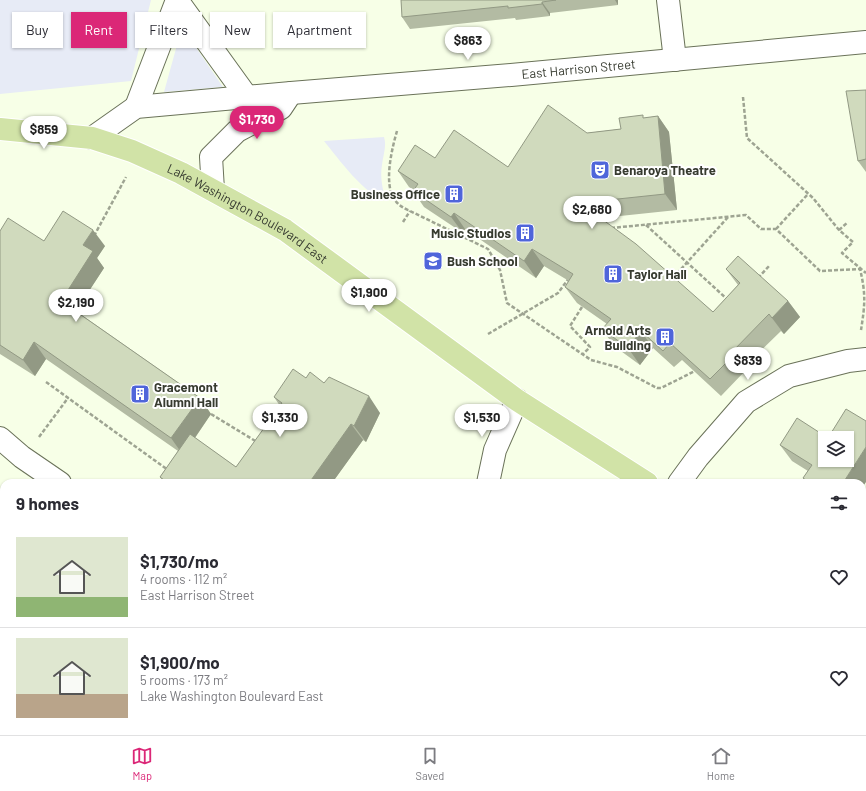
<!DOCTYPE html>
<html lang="en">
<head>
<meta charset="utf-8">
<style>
	body { margin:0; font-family:Barlow,sans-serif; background:#f2f2f3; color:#2b2b33; height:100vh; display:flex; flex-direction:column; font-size:15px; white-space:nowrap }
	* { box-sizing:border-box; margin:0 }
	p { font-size:13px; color:#7c7c81 }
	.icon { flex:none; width:22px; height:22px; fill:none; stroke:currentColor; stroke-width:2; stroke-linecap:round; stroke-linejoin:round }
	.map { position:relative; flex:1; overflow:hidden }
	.details { position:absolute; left:0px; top:479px; width:866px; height:256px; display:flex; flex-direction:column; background:#fff; border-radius:12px 12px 0 0; box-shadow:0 1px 3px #0004 }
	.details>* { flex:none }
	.hud { position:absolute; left:12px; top:12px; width:400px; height:36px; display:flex; gap:8px }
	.controls { position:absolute; left:818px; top:431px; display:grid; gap:8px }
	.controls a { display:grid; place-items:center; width:36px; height:36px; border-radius:0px; background:#fff; box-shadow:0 1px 3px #0004; font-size:20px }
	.price { position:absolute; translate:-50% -34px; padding:0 9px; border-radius:14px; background:#fff; color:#222; font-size:13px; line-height:26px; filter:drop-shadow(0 1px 2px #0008) }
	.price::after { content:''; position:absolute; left:50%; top:24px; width:12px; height:9px; margin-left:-6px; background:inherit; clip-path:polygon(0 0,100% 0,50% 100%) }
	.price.selected { background:#db2777; color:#fff }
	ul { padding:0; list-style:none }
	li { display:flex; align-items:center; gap:12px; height:100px; padding:0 16px }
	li+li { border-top:1px solid #e1e1e2 }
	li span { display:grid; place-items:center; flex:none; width:112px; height:80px; border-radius:0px; color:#555 }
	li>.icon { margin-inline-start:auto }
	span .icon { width:48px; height:48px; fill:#fffc; stroke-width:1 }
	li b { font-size:17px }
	h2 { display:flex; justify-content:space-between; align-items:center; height:48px; padding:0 16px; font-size:17px }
	.tag { padding:0 14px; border-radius:0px; background:#fff; box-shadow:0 1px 3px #0004; font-size:14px; line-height:36px }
	.tag.selected { background:#db2777; color:#fff }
	.dock { display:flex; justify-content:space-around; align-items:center; height:56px; border-top:1px solid #e1e1e2; background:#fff; font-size:11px; color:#7c7c81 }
	.dock a { display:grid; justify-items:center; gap:2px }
	.dock .selected { color:#db2777 }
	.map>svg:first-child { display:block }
</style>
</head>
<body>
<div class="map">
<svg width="866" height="735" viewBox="0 0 866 735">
	<rect width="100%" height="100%" fill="#f7ffe7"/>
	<path fill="#e7ebf6" d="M0 0H151L131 81 0 94Z
		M182 27 223 87 164 92Z
		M384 137C387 146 383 155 382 165 380 177 382 188 386 200 365 196 338 158 324 141Z"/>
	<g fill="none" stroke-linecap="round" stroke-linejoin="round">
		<defs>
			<g id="minor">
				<path d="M177 0 247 97"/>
				<path d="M668 0 675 60"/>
				<path d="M136 107 177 0"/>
				<path id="s1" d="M92 138 136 107 291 93 511 75 866 42"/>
				<path d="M213 190 211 157 237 131 281 108 291 93"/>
				<path d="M0 438 22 457 60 483"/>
				<path d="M488 483 495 450 517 400"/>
				<path d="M679 483 698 457 746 402 789 376 848 361 866 359"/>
				<path d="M0 729 4 728"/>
				<path d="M226 731 227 735"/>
				<path d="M538 731 539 735"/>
			</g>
			<g id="major">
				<path id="s2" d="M0 129 92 138 132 151 181 173 285 230 517 400 647 483"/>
				<path d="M862 626 866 629"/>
			</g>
		</defs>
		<use href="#minor" stroke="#6a7259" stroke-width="24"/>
		<use href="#major" stroke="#fff" stroke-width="24"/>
		<path stroke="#9ea492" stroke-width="2.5" stroke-dasharray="4 2" stroke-linecap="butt" d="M743 97 747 138 813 198 839 230 853 242 842 253 866 273
			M397 131C392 148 383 185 395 200 399 206 404 208 410 211L488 249 500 270 507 303 591 360 617 367 657 388H661L695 371
			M403 222 410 211
			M646 225 728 300
			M611 228 746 215 761 229H776L820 271 860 269C866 294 865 305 861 330
			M776 229 808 194
			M839 230 848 222
			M94 236 126 177
			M673 278 729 216
			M758 278 770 265
			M582 307 570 326 590 347 583 354
			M488 334 558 293 569 278
			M46 382 168 470
			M211 414 257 442
			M39 437 68 398"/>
		<use href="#minor" stroke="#fff" stroke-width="22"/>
		<use href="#major" stroke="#d1e3a7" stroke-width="22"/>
	</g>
	<path fill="#b3bba3" d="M401 0H618V5L550 13V16L516 20 515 18 410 29 402 17Z
		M866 90V172L858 161Z
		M658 116 669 132 677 210 601 218 713 312 738 285 726 269 788 301 800 317 784 334 781 331 743 368 745 371 721 396 682 360 674 367 653 348 640 365 614 346 602 329 607 324 577 303 565 287 569 281 544 266 536 278 465 229 463 233 424 207 413 191 414 190 409 187 398 171 435 158 508 167 587 133 621 129 645 118Z
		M0 231 44 241 105 246 97 258 104 268 76 311 200 398 211 414 195 438 236 467 280 406 274 397 306 378 324 383 380 413 366 442 363 440 332 483H164L160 477 178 451 46 359 35 376 0 354Z
		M780 445 862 483H806L803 478 808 471 792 461Z
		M0 649H4V716L0 717Z"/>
	<path fill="#929984" d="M615 0H618V5Z
		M542 2 550 13V16L542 4Z
		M658 116 669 132 677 210 665 194Z
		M454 213 465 229 463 233 451 217Z
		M93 230 105 246 97 258 104 268 72 317 61 301 83 245Z
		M532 249 544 266 536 278 524 261Z
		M788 301 800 317 784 334 772 318Z
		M641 331 653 348 640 365 628 348Z
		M34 342 46 359 35 376 23 360Z
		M369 396 380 413 366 442 354 426Z
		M200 398 211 414 183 455 171 438Z
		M351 424 363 440 332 483H309Z
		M866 447V482L862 488V483H843Z
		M0 728 5 735H0Z
		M178 731H186L187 735H179Z
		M458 731H466L467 735H459Z
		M634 731H648L651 735H631Z"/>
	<path fill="#d0dabd" stroke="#929984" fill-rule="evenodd" d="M401 0H556L542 2V4L508 8V6L402 17Z
		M866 90V159L858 161 846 91Z
		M548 105 587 133 621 129 619 118 643 115V118L658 116 665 194 580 203 636 244 713 312 740 283 726 269 738 256 788 301 772 318 769 314 731 353 734 355 710 379 670 343 663 351 641 331 628 348 602 329 611 319 565 287 573 274 532 249 524 261 454 213 451 217 413 191 418 184 398 171 415 145 435 158 454 130 508 167Z
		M63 211 93 230 83 245 93 251 61 301 200 398 171 438 34 342 23 360 0 345V231L8 218 44 241Z
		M293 369 306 378 310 372 324 383 329 377 369 396 354 426 351 424 309 483H168L160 477 190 434 236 467 282 403 274 397Z
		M846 409 866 421V447L843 483H810L803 478 812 465 780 445 797 418 828 438ZM825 438H847V460H825Z
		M0 649H4V701L0 702Z
		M125 731H178L179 735H125Z
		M341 731H458L459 735H342Z
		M583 731H634L631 735H589Z
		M785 731H827L832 735H782Z
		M845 732 850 735H843Z"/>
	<defs>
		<symbol id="theatre-square" viewBox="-11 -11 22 22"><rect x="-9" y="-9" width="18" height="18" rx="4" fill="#4f65da" stroke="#fff"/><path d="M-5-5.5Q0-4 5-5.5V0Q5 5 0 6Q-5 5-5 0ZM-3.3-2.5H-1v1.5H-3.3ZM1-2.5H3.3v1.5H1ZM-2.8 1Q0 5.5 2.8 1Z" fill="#fff"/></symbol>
		<symbol id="building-square" viewBox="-11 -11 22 22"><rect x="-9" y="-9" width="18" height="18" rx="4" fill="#4f65da" stroke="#fff"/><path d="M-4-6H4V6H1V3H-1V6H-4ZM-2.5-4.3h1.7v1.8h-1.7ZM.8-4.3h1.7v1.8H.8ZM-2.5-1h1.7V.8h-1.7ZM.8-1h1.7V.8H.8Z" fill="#fff"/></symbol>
		<symbol id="school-square" viewBox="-11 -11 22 22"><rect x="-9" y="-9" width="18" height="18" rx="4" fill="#4f65da" stroke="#fff"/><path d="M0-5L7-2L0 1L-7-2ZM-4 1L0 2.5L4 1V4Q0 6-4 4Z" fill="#fff"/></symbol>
	</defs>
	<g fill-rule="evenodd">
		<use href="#theatre-square" x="589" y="159" width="22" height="22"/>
		<use href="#building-square" x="443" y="183" width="22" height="22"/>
		<use href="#building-square" x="514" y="222" width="22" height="22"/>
		<use href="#school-square" x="422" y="250" width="22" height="22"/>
		<use href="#building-square" x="602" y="263" width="22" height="22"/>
		<use href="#building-square" x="654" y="326" width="22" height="22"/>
		<use href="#building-square" x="129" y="383" width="22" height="22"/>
	</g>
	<g text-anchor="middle" stroke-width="4" stroke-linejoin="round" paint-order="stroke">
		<g font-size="13" fill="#373b30" stroke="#fff">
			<text dy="5" stroke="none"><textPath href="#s1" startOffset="498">East Harrison Street</textPath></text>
			<text dy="5" stroke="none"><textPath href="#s2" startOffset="266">Lake Washington Boulevard East</textPath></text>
		</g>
		<g font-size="13" font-weight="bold" fill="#373b30" stroke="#fff" text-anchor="start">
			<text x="614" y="175">Benaroya Theatre</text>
			<text x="440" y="199" text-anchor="end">Business Office</text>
			<text x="511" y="238" text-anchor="end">Music Studios</text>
			<text x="447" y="266">Bush School</text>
			<text x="627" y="279">Taylor Hall</text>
			<text x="651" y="335" text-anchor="end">Arnold Arts<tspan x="651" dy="15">Building</tspan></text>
			<text x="154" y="392">Gracemont<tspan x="154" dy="15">Alumni Hall</tspan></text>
		</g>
	</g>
</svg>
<div class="controls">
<a><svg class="icon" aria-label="layers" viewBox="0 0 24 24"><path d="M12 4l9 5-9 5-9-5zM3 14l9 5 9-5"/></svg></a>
</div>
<b class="price" style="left:468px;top:61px">$863</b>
<b class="price selected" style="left:257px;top:140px">$1,730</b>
<b class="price" style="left:44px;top:150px">$859</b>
<b class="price" style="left:592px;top:230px">$2,680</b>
<b class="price" style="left:369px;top:313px">$1,900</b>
<b class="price" style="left:76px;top:323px">$2,190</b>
<b class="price" style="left:748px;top:381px">$839</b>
<b class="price" style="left:280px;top:438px">$1,330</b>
<b class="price" style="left:482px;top:438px">$1,530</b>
<div class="hud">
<a class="tag">Buy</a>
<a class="tag selected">Rent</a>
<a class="tag">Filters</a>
<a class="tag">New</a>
<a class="tag">Apartment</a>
</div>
<section class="details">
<h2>9 homes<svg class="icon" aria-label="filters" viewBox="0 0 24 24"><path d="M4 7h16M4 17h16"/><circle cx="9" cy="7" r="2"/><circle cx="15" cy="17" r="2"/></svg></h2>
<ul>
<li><span style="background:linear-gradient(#dfe7d0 75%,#8fb573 0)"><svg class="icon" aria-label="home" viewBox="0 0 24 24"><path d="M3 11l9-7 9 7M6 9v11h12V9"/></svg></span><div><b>$1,730/mo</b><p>4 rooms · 112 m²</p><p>East Harrison Street</p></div><svg class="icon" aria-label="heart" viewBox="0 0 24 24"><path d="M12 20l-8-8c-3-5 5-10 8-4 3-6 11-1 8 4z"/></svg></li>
<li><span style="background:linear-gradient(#dfe7d0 70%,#b9a48a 0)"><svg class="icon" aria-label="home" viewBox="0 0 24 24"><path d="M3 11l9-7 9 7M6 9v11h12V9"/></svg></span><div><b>$1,900/mo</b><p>5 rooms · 173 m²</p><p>Lake Washington Boulevard East</p></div><svg class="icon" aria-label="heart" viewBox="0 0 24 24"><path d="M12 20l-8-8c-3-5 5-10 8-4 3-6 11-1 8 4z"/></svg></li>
</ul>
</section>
</div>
<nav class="dock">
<a class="selected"><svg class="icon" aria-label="map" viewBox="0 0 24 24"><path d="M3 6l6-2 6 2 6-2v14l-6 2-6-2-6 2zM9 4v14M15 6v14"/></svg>Map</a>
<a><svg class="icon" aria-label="saved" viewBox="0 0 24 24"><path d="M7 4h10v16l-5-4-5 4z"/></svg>Saved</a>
<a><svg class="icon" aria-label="home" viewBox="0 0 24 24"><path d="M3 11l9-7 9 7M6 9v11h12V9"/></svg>Home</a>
</nav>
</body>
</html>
